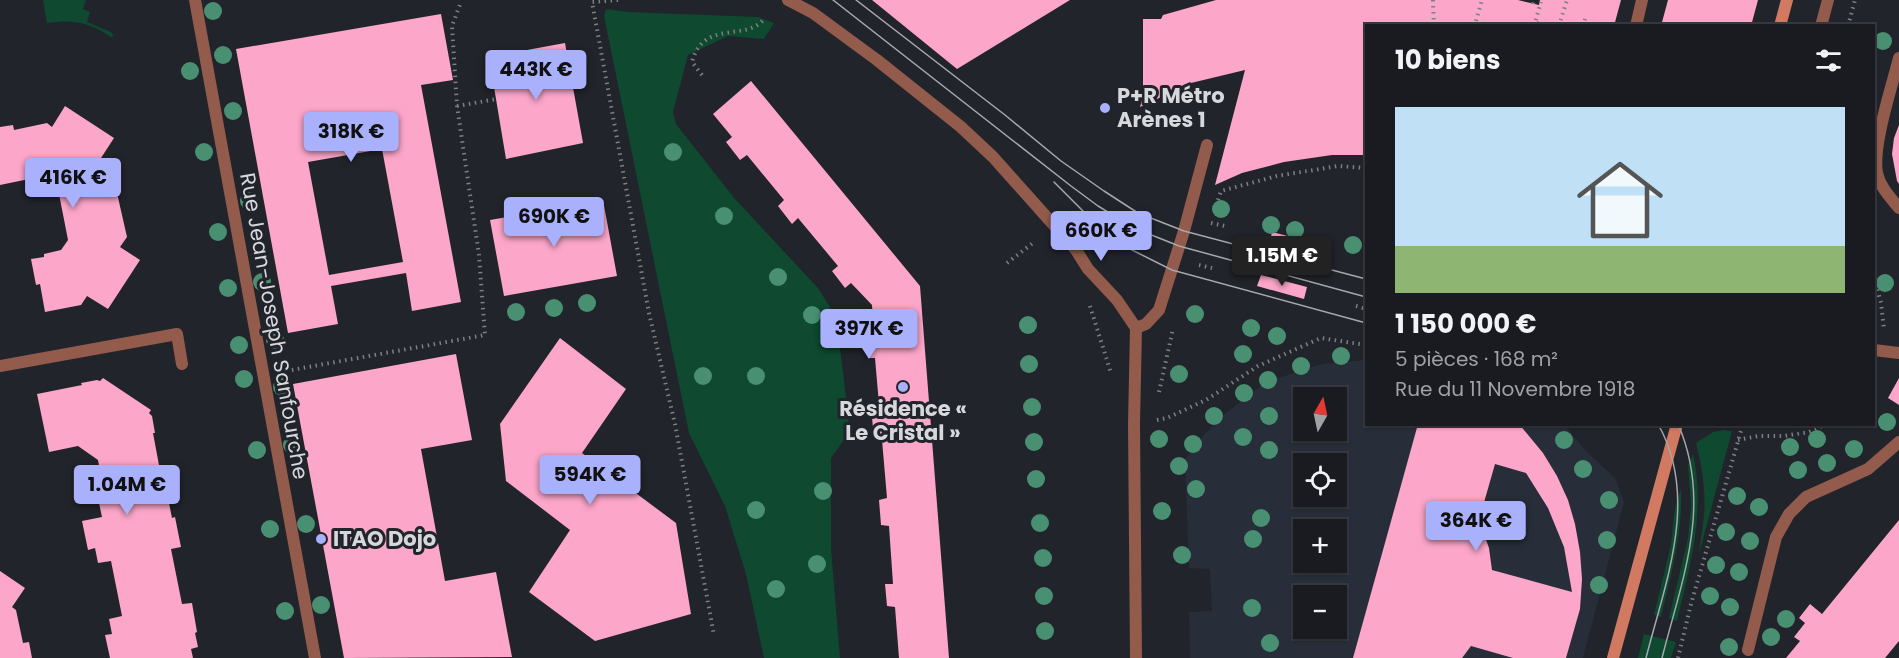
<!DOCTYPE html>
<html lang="fr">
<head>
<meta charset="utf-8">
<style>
	body { margin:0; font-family:Poppins,sans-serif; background:#222429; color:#f1f3f6; height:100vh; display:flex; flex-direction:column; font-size:22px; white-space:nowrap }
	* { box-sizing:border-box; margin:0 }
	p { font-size:20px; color:#9fa1a5 }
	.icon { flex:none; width:33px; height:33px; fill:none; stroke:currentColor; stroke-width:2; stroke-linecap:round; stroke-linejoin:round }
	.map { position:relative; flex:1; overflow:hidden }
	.side { position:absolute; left:1365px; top:24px; width:510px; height:402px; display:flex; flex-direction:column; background:#191b20; border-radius:0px; box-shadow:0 2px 4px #0004,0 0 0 2px #37393e }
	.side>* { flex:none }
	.needle { width:39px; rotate:9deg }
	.tools { position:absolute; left:1293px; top:387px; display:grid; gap:12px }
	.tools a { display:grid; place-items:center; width:54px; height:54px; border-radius:0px; background:#191b20; box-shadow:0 2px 4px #0004,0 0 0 2px #37393e; font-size:30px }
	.price { position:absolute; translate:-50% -51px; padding:0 14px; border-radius:6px; background:#a9b0fc; color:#111; font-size:20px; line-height:39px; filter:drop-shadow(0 2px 3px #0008) }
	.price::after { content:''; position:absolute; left:50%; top:36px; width:18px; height:14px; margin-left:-9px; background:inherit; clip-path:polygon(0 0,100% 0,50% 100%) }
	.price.current { background:#222; color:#fff }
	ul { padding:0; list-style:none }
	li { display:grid; align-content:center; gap:12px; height:318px; padding:0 30px }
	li+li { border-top:2px solid #37393e }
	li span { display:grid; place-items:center; height:186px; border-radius:0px; color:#555 }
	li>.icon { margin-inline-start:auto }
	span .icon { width:108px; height:108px; fill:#fffc; stroke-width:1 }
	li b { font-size:26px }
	h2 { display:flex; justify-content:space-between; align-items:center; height:72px; padding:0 30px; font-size:26px }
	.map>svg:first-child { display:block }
</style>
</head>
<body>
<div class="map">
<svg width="1899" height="658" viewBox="0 0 1899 658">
	<rect width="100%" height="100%" fill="#21242a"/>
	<path fill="#272e39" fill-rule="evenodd" d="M1366 360V424L1564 425 1584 449 1615 478 1624 502 1583 658H1190L1189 612 1212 611 1210 569 1189 568 1185 460 1199 440 1227 412 1266 382 1322 364ZM1304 398H1336V430H1304ZM1304 464H1336V496H1304ZM1304 530H1336V562H1304ZM1304 596H1336V628H1304Z"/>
	<path fill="#0e4930" d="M43 0H86L83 9 90 12 87 22 111 32 114 36 111 37C90 22 72 19 47 23Z
		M606 9 628 12 758 17 774 23 764 39 728 36 688 55 673 112 676 124 735 199 818 288 833 312 838 331 850 431 831 458V548L840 658H764L746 574 725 506 689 433 604 16Z
		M1723 430 1732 431 1699 554C1700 541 1703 528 1704 515 1706 491 1702 467 1696 443L1713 432Z
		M1693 454C1706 511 1690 566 1677 621L1669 618 1688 538 1691 504 1688 465Z
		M1681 489C1683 533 1671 575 1661 617L1654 615 1671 544 1675 507Z
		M1644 634 1676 642 1671 658H1638Z"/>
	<path fill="#fca6c9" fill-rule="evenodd" d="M872 0H1070L957 69Z
		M1216 0H1518L1539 5 1540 0H1621L1614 26H1366V155H1332L1284 162 1242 173 1215 185 1245 70 1191 83 1140 107 1145 89 1143 87V19H1161L1163 15Z
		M1668 0H1758L1751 26H1661Z
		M441 14 453 80 421 85 461 302 412 311 406 273 331 286 338 324 288 333 236 49ZM382 149 403 262 329 275 308 162Z
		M565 43 583 143 506 159 489 57Z
		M751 81 920 286 949 658H899L895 607 887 606 885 584H893L889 526 881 525 879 500 887 498 882 440H874L872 417 880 416 875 358H868L866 337 874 336 872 305 851 283 845 288 832 271 838 266 798 218 792 224 778 206 784 200 747 155 740 160 726 142 732 137 713 114Z
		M65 106 114 138 101 158 105 162 112 194 117 193 127 237 120 247 140 260 108 309 87 296 81 305 45 312 40 284 36 285 31 259 44 257V254L61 250 68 240 59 194 34 178 0 185V127L13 125 14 130 47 123 52 127Z
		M1899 125V184L1897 181 1892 154 1894 138Z
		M603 200 617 276 504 296 490 220Z
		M1272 232 1319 244 1316 254 1270 242Z
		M1261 275 1307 287 1304 299 1257 286Z
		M560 338 626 389 582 453 676 523 691 614 595 641 529 592 570 530 506 481 500 424Z
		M456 354 472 440 421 449 445 581 496 572 512 657 344 658 293 384Z
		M103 378 151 410 149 413 152 416 155 433H153L161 476 157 477 162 504 169 503 172 518 175 517 181 547 171 549 182 604 192 603 197 632 195 633 198 647 191 649 193 658H110L105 635 112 634 109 619 122 616 111 561 98 563 95 548 88 550 82 521 102 517 96 489 103 488 98 460 78 446 49 452 37 394 82 385 81 383 97 380 100 381Z
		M1899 378V405L1888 398Z
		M1418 424H1519L1543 453 1557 476 1568 500 1575 524 1580 552 1582 579 1580 609 1566 658H1513L1471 646 1462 658H1353ZM1495 464 1526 473 1548 508 1564 547 1572 592 1492 570 1489 548 1479 520Z
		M1899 520V641L1885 658H1786L1800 641 1794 637 1805 623 1799 618 1810 604 1822 614Z
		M0 571 25 588 12 607 16 610 23 643 29 642 32 658H0Z"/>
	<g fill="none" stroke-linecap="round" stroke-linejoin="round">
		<path stroke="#7d8085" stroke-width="4" stroke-dasharray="1.5 4.5" stroke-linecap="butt" d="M618 0 592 2 649 313 675 424 714 635
			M1433 0 1434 26
			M1533 4 1534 0
			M1476 21 1482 0
			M1537 23 1546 26
			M1466 26 1467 24
			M1534 26 1541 2
			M1559 26 1567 0
			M1583 26 1586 16
			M1848 26 1855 0
			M702 75 692 62C703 19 746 42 764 19
			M457 106 497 99
			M1218 200 1221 191 1277 176 1338 166 1366 168
			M1211 223 1225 226
			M1007 263 1033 243
			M1199 265 1212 268
			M1874 278 1881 303 1884 329
			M1090 306 1111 373
			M1356 306 1366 309
			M286 371 485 335 479 255 457 106 452 26 461 2
			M1159 392 1173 329
			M1157 420 1167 418 1206 400 1258 366 1321 338 1366 345
			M1738 440 1758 436H1784L1809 432 1827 424
			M1678 658 1691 604 1743 424"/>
		<path stroke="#925b4c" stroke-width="12" d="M1636 26 1642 0
			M1821 26 1828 0
			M1899 58C1892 86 1872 146 1877 173 1880 187 1890 197 1899 208
			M1136 328 1146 324 1159 310 1184 231 1207 145
			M1874 350 1899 353
			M1748 650 1776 537 1789 514 1806 497 1868 469 1899 442"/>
		<path stroke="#925b4c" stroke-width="12" d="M195 0 315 658
			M788 0 813 13 877 60 961 127 993 157 1076 250 1088 269 1117 300 1136 328 1134 424 1136 658
			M0 366 177 334 182 364"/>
		<path stroke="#d17961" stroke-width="12" d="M1780 26 1787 0
			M1613 658 1677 424"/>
		<path stroke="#a6a8ae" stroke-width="1.5" d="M833 0 1071 186 1098 206 1134 228 1179 246 1366 297
			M856 0 1005 115 1061 161 1104 191 1138 213 1184 231 1366 279
			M1054 182 1088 216 1113 237 1130 249 1172 270 1366 323
			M1646 658C1665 583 1700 498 1658 424
			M1662 658C1682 579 1713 504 1678 424"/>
	</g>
	<g fill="#498f72">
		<circle cx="213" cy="11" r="9"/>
		<circle cx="1883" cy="41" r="9"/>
		<circle cx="223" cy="55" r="9"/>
		<circle cx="190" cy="71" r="9"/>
		<circle cx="233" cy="111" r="9"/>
		<circle cx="204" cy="152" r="9"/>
		<circle cx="673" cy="152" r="9"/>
		<circle cx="249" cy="201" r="9"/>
		<circle cx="1221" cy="209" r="9"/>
		<circle cx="724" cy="216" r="9"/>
		<circle cx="1271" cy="225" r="9"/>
		<circle cx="1295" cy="230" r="9"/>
		<circle cx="218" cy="232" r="9"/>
		<circle cx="1353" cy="245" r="9"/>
		<circle cx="778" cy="277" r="9"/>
		<circle cx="262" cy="282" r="9"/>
		<circle cx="1885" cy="283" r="9"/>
		<circle cx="228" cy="288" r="9"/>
		<circle cx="587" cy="303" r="9"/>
		<circle cx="554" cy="308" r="9"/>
		<circle cx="516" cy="312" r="9"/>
		<circle cx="1195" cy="314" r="9"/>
		<circle cx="812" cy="315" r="9"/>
		<circle cx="1028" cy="325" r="9"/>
		<circle cx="1251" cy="328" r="9"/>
		<circle cx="1277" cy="336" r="9"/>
		<circle cx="275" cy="340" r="9"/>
		<circle cx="239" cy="345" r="9"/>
		<circle cx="1243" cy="354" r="9"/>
		<circle cx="1341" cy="356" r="9"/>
		<circle cx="1029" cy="364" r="9"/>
		<circle cx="1301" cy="366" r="9"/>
		<circle cx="1179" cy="374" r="9"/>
		<circle cx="703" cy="376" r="9"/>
		<circle cx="756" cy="376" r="9"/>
		<circle cx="244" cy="379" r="9"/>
		<circle cx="1268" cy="380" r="9"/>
		<circle cx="282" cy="387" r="9"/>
		<circle cx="1244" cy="393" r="9"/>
		<circle cx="1032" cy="407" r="9"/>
		<circle cx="1214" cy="416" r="9"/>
		<circle cx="1269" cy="416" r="9"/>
		<circle cx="1887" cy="422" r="9"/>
		<circle cx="1243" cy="437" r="9"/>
		<circle cx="1159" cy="439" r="9"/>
		<circle cx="1817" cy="439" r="9"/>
		<circle cx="1564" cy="440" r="9"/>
		<circle cx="1034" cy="442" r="9"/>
		<circle cx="1193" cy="444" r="9"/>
		<circle cx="292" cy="445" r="9"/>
		<circle cx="1790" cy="447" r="9"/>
		<circle cx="1854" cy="449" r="9"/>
		<circle cx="257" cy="450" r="9"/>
		<circle cx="1269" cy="450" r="9"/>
		<circle cx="1827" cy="463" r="9"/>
		<circle cx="1179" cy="466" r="9"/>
		<circle cx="1583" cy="469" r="9"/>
		<circle cx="1798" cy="470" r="9"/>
		<circle cx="1036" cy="479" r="9"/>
		<circle cx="1196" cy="489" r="9"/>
		<circle cx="823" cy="491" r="9"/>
		<circle cx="1737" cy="496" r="9"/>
		<circle cx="1609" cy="500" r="9"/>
		<circle cx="1759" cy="507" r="9"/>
		<circle cx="756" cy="510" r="9"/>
		<circle cx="1162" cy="511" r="9"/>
		<circle cx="1261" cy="518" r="9"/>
		<circle cx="1040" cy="523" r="9"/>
		<circle cx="306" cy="524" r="9"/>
		<circle cx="270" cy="529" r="9"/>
		<circle cx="1726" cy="532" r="9"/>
		<circle cx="1253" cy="539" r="9"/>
		<circle cx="1607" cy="540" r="9"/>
		<circle cx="1750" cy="541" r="9"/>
		<circle cx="1182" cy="555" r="9"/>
		<circle cx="1043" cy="558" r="9"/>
		<circle cx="817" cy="564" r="9"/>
		<circle cx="1716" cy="565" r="9"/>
		<circle cx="1739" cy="572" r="9"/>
		<circle cx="1599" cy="585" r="9"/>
		<circle cx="776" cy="589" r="9"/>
		<circle cx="1044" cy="596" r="9"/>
		<circle cx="1710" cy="596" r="9"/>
		<circle cx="321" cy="605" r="9"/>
		<circle cx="1730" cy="607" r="9"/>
		<circle cx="1252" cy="608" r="9"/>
		<circle cx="285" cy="611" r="9"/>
		<circle cx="1786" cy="619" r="9"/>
		<circle cx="1045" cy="631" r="9"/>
		<circle cx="1771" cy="637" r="9"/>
		<circle cx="1270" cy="643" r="9"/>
		<circle cx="1729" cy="647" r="9"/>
	</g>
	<g fill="#a9b0fc" stroke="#21242a" stroke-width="2">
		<circle cx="1105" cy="108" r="6"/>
		<circle cx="903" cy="387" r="6"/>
		<circle cx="321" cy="539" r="6"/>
	</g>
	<g text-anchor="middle" stroke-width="6" stroke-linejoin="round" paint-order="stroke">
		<g font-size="21" font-weight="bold" fill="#d6d8dd" stroke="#21242a" text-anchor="start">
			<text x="1117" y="103">P+R Métro<tspan x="1117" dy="24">Arènes 1</tspan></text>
			<text x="903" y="416" text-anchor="middle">Résidence «<tspan x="903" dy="24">Le Cristal »</tspan></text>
			<text x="333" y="546">ITAO Dojo</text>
		</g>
		<g font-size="21" fill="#d6d8dd" stroke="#21242a">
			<text transform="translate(274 326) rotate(80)" y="7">Rue Jean-Joseph Sanfourche</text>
		</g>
	</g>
</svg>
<div class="tools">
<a><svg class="needle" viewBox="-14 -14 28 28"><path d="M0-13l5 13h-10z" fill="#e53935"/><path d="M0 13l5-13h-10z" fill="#9fa1a5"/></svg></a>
<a><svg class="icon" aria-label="locate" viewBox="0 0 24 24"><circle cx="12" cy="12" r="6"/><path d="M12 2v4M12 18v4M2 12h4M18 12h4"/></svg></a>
<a>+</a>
<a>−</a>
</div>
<b class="price" style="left:536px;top:101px">443K €</b>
<b class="price" style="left:351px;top:163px">318K €</b>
<b class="price" style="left:73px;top:209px">416K €</b>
<b class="price" style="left:554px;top:248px">690K €</b>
<b class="price" style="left:1101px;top:262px">660K €</b>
<b class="price current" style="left:1282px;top:287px">1.15M €</b>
<b class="price" style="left:869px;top:360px">397K €</b>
<b class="price" style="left:590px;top:506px">594K €</b>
<b class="price" style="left:127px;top:516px">1.04M €</b>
<b class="price" style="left:1476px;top:552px">364K €</b>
<section class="side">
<h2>10 biens<svg class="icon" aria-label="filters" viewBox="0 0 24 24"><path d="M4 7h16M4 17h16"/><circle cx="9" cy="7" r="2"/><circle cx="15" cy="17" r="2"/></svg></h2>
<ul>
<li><span style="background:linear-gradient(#bfe0f5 75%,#8fb573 0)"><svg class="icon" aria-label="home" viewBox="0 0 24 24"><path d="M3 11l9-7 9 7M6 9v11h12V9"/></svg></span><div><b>1 150 000 €</b><p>5 pièces · 168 m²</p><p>Rue du 11 Novembre 1918</p></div></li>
</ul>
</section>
</div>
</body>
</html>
